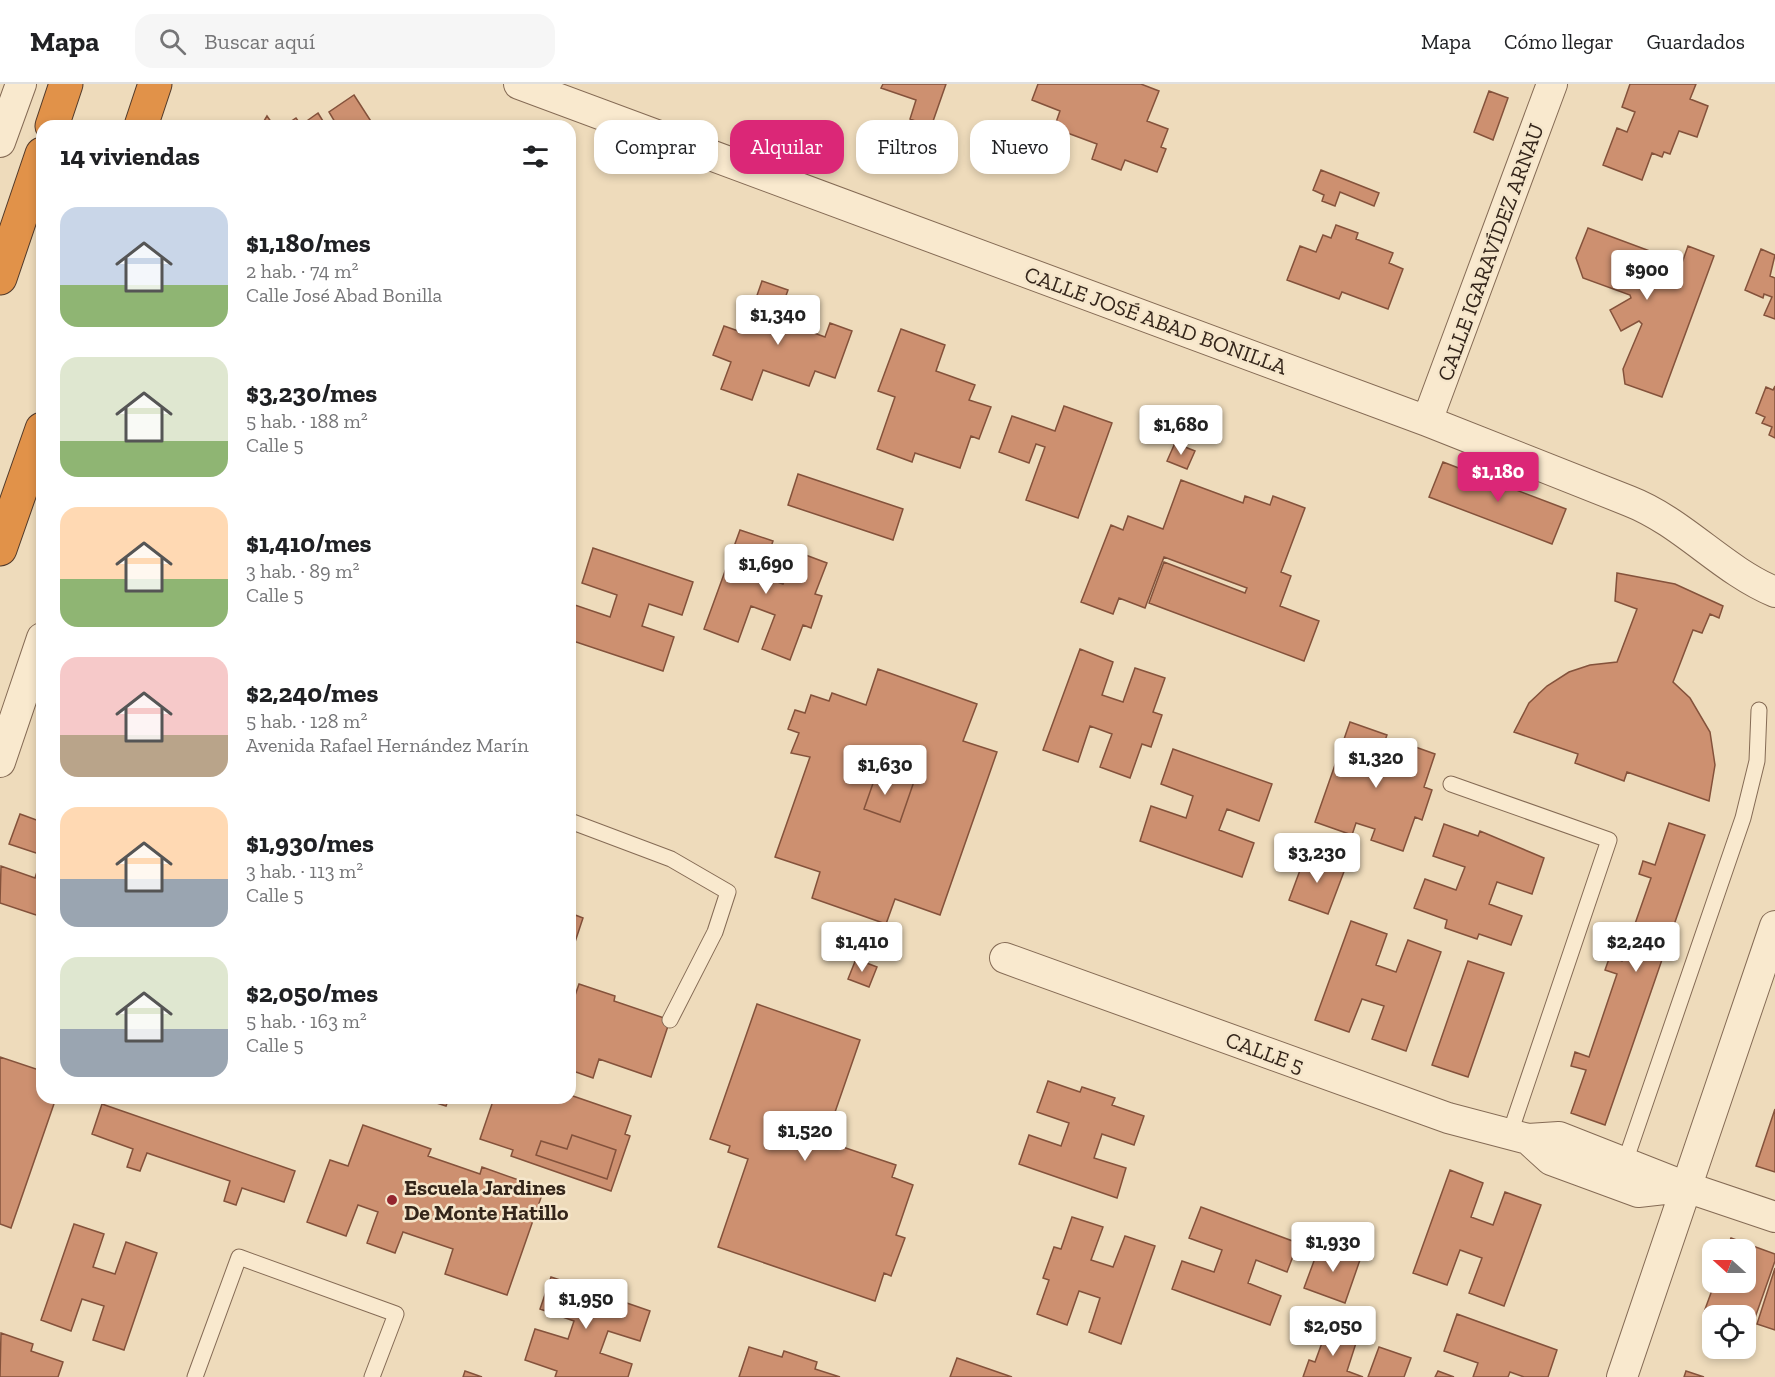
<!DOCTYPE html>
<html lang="es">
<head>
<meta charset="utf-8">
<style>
	body { margin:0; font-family:"Zilla Slab",serif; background:#f6f6f6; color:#202124; height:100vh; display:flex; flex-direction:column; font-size:22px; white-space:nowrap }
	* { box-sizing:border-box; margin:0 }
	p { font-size:20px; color:#757577 }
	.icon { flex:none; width:33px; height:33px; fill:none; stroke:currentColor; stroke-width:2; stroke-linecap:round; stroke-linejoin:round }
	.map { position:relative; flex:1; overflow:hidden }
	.side { position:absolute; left:36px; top:36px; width:540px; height:984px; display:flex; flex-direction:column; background:#fff; border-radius:18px; box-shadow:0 3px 9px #0003 }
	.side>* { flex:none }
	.top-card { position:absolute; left:594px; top:36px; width:570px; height:54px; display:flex; gap:12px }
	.needle { width:39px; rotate:291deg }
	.buttons { position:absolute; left:1702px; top:1155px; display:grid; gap:12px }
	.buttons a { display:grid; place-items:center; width:54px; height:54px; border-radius:12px; background:#fff; box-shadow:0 3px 9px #0003; font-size:30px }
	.price { position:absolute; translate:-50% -51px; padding:0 14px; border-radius:6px; background:#fff; color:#222; font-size:20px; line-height:39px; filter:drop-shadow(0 2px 3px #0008) }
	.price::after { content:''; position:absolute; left:50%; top:36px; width:18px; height:14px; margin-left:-9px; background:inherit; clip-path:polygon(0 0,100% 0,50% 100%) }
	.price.active { background:#db2777; color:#fff }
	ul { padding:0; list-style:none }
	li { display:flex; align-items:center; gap:18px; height:150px; padding:0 24px }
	li span { display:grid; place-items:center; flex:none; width:168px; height:120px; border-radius:18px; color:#555 }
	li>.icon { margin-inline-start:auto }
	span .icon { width:72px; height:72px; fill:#fffc; stroke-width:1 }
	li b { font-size:26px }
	h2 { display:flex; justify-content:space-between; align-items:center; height:72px; padding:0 24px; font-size:26px }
	.tag { padding:0 21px; border-radius:18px; background:#fff; box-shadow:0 3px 9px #0003; font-size:21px; line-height:54px }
	.tag.active { background:#db2777; color:#fff }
	header { display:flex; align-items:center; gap:36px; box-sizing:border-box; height:84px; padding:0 30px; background:#fff; border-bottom:2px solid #e0e0e0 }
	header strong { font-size:28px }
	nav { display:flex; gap:33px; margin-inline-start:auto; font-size:21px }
	.search { width:420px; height:54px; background:#f6f6f6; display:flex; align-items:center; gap:15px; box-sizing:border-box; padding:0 21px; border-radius:18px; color:#757577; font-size:22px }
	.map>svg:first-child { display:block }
</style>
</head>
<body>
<header>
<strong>Mapa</strong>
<div class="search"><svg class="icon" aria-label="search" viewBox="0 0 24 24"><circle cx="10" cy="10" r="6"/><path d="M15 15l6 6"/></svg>Buscar aquí</div>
<nav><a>Mapa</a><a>Cómo llegar</a><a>Guardados</a></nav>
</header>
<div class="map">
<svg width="1775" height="1293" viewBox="0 0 1775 1293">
	<rect width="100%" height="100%" fill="#eedbbb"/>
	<path fill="#cd9070" stroke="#84523b" stroke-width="1.5" fill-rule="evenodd" d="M883 0H946L931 43 910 35 916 16 881 4Z
		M1038 0H1141L1159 7 1147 37 1168 45 1161 63 1166 65 1157 88 1125 76 1121 86 1092 75 1097 60 1054 44 1060 27 1032 16Z
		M1630 0H1696L1690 15 1708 22 1697 53 1679 47 1670 70 1664 68 1662 73 1652 69 1642 96 1603 81 1617 44 1627 48 1635 28 1622 23Z
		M1489 7 1508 14 1493 56 1474 48Z
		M354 11 374 42H329L335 38 329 28Z
		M318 29 326 42H284L296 34 301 41Z
		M267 32 274 42H261Z
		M1321 86 1379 109 1374 122 1340 108 1335 122 1322 117 1324 111 1313 106Z
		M1336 141 1358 149 1356 155 1393 169 1389 179 1403 185 1388 225 1342 208 1339 215 1287 196 1300 162 1316 168 1323 151 1331 154Z
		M1588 144 1682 179 1688 162 1714 172 1662 313 1625 300 1623 285 1642 240 1639 237 1621 247 1610 226 1631 214 1630 211 1583 194 1576 174Z
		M1761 165 1775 171 1770 192 1775 194V235L1764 231 1772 213 1764 210 1763 214 1745 206Z
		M762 197 788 206 782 223 818 236 814 249 825 253 830 239 852 247 835 294 815 287 809 302 763 286 752 316 721 305 731 278 713 271 724 242 744 249Z
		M901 245 945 261 936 287 975 301 969 316 991 323 979 355 971 352 960 384 915 369 912 378 877 365 895 313 878 307Z
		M1775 302V354L1769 351 1772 343 1762 339 1765 333 1756 329 1766 303 1773 306Z
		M1064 322 1112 339 1078 434 1026 416 1045 363 1036 360 1029 379 999 368 1012 332 1055 347Z
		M1175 359 1195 367 1187 385 1167 377Z
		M1443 378 1566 425 1552 460 1429 413Z
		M798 390 903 425 893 456 788 421Z
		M1181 396 1243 419 1245 412 1270 421 1273 412 1305 424 1281 488 1291 492 1280 522 1319 537 1304 577 1149 519 1164 478 1245 509 1247 504 1164 473 1145 524 1119 514 1113 530 1081 518 1111 441 1123 446 1128 432 1163 445Z
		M740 446 773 457 761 492 783 500 795 467 827 479 815 510 822 512 811 544 803 541 790 576 762 565 775 531 751 522 738 558 704 545Z
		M593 464 693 498 682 531 649 520 642 542 674 553 663 587 570 556 572 520 610 533 617 511 582 499Z
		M1617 489 1675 500 1723 522 1719 534 1710 530 1702 549 1693 546 1673 598 1690 614 1710 648 1715 681 1709 717 1627 688 1624 697 1575 679 1578 670 1514 648 1529 619 1547 602 1569 588 1590 581 1617 578 1637 525 1615 517Z
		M1080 565 1113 578 1102 611 1123 618 1135 584 1165 594 1153 628 1162 631 1151 663 1142 660 1130 694 1100 683 1112 650 1090 642 1078 678 1043 666Z
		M878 585 977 620 963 657 997 668 940 831 895 815 886 840 812 814 820 788 775 773 810 673 791 669 799 649 788 645 795 626 805 629 811 611 829 617 832 609 866 621ZM883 671 919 683 900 738 864 725Z
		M1350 638 1387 651 1374 685 1396 692 1407 660 1435 670 1424 703 1432 706 1422 736 1415 733 1403 767 1371 756 1375 745 1356 739 1352 751 1315 738Z
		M1173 665 1272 700 1259 737 1227 725 1219 746 1254 759 1242 793 1140 757 1151 722 1186 734 1193 712 1161 700Z
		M883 671 919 683 900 738 864 725Z
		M20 730 42 738V771L9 760Z
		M1669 739 1705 751 1605 1041 1571 1029 1586 986 1571 982 1575 968 1589 973 1617 890 1605 886 1610 872 1622 877 1651 794 1639 790 1643 777 1655 781Z
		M1444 740 1478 752 1480 747 1544 774 1532 810 1497 798 1489 820 1522 832 1511 861 1479 850 1477 855 1445 844 1447 836 1414 824 1425 795 1456 806 1465 783 1433 772Z
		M1306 770 1345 785 1328 830 1289 816Z
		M42 772V833L0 819 1 782 35 794Z
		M570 829 583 834 573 864 570 863Z
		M1351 837 1387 850 1376 881 1396 888 1408 856 1441 868 1406 967 1372 955 1384 922 1362 915 1349 948 1315 936Z
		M856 875 877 883 869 903 848 895Z
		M1468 877 1504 889 1468 993 1432 981Z
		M579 900 615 912 614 917 670 936 651 993 599 975 593 994 570 986V926Z
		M757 920 860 956 825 1057 896 1081 892 1093 913 1101 896 1151 905 1154 891 1192 884 1189 875 1217 718 1163 748 1075 728 1068 730 1062 710 1055Z
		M0 973 42 987V1014H56L11 1144 0 1140Z
		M1048 997 1080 1008 1082 1003 1115 1014 1112 1021 1144 1032 1134 1061 1102 1050 1094 1074 1126 1084 1117 1114 1019 1080 1029 1051 1061 1062 1069 1039 1037 1028Z
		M570 1011 631 1032 625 1050 630 1052 611 1107 511 1072 513 1066 480 1055 494 1014H570ZM572 1051 616 1066 607 1095 536 1071 541 1057 567 1065Z
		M421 1014H449L446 1022Z
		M102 1020 295 1087 284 1118 242 1104 236 1121 224 1117 230 1097 147 1069 140 1087 127 1083 133 1065 92 1050Z
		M1775 1025V1088L1756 1082Z
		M363 1041 431 1065 428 1072 480 1090 482 1083 544 1105 507 1211 445 1190 453 1165 403 1148 395 1169 367 1159 378 1128 358 1121 346 1152 307 1138 330 1076 348 1082Z
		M572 1051 616 1066 607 1095 536 1071 541 1057 567 1065Z
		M1450 1086 1483 1099 1471 1133 1493 1141 1505 1108 1541 1121 1504 1222 1469 1209 1482 1174 1460 1166 1447 1201 1413 1189Z
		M1201 1123 1298 1159 1287 1188 1256 1176 1248 1199 1281 1212 1270 1241 1172 1205 1182 1177 1214 1188 1222 1166 1189 1154Z
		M1072 1133 1103 1143 1091 1176 1113 1183 1125 1152 1155 1162 1121 1260 1089 1248 1100 1214 1079 1207 1067 1241 1037 1230 1049 1196 1043 1194 1054 1163 1061 1165Z
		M74 1140 104 1150 93 1183 115 1190 126 1158 157 1169 124 1266 93 1256 104 1222 82 1215 71 1247 41 1236Z
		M1731 1154 1775 1170V1177L1751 1245 1746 1243V1232H1715L1704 1228 1715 1198H1746V1166H1726Z
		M1321 1158 1361 1173 1345 1219 1304 1204Z
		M1775 1184V1246L1757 1240Z
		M551 1193 584 1204 587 1196 624 1208 621 1217 650 1227 640 1257 608 1247 600 1269 632 1280 628 1293H555L557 1287 525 1276 535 1245 568 1255 574 1237 540 1225Z
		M1457 1230 1557 1266 1548 1293H1524L1510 1288 1508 1293H1473L1478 1279 1444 1267Z
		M1327 1245 1357 1256 1347 1287 1363 1293H1303L1309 1276 1315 1278Z
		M1 1249 33 1260 31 1267 63 1278 58 1293H0Z
		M749 1263 782 1273 784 1267 817 1278 815 1285 840 1293H739Z
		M1379 1263 1411 1274 1404 1293H1368Z
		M957 1274 1012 1293H950Z
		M465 1287 482 1293H463Z
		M1438 1287 1454 1293H1435Z
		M1686 1287 1704 1293H1684Z"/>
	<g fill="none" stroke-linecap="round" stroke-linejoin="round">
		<defs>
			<path id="lane" d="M1451 700 1609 756 1510 1049
				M570 737 671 775 728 808 715 848 670 936
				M1625 1078 1743 734 1757 677 1759 626
				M195 1293 239 1173 396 1230 372 1293"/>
			<path id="street" d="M519 0 1427 337 1629 417C1683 438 1722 486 1775 508
				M0 58 21 0
				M1427 337 1552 0
				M0 678 42 554
				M1005 874 1448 1034 1528 1055 1559 1053 1686 1103 1775 1133
				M1528 1055 1551 1076 1638 1108 1682 1103
				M1622 1293 1775 842"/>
			<path id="highway" d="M52 42 66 0
				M141 42 155 0
				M0 194 42 70
				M0 465 42 345"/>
		</defs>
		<use href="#lane" stroke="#856b55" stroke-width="17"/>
		<use href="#street" stroke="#856b55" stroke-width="32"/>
		<use href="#highway" stroke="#523a2a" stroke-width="35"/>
		<use href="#lane" stroke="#f9e9ce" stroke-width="15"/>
		<use href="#street" stroke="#f9e9ce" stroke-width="30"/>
		<use href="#highway" stroke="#e19249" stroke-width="33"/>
	</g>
	<circle fill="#94252e" stroke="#f5e6cb" stroke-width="2" cx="392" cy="1116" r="6"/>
	<g text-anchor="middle" stroke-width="5" stroke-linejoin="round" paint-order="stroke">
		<g font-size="22" fill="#34251a" stroke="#f5e6cb">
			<text transform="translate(1490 168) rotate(-70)" y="8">CALLE IGARAVÍDEZ ARNAU</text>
			<text transform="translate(1156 236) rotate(20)" y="8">CALLE JOSÉ ABAD BONILLA</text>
			<text transform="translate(1265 968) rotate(20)" y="8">CALLE 5</text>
		</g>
		<g font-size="22" font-weight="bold" fill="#34251a" stroke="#f5e6cb" text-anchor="start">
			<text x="404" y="1111">Escuela Jardines<tspan x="404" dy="25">De Monte Hatillo</tspan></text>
		</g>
	</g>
</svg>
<div class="buttons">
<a><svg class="needle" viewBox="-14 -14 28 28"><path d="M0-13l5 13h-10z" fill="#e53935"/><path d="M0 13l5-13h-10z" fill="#757577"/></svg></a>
<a><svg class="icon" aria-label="locate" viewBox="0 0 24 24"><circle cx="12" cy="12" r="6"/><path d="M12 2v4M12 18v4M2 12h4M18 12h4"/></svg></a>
</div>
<b class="price" style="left:1647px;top:217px">$900</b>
<b class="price" style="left:778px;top:262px">$1,340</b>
<b class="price" style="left:1181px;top:372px">$1,680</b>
<b class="price active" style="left:1498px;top:419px">$1,180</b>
<b class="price" style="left:766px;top:511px">$1,690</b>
<b class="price" style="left:1376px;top:705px">$1,320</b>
<b class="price" style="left:885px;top:712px">$1,630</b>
<b class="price" style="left:1317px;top:800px">$3,230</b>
<b class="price" style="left:862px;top:889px">$1,410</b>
<b class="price" style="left:1636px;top:889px">$2,240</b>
<b class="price" style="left:805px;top:1078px">$1,520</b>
<b class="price" style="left:1333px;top:1189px">$1,930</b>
<b class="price" style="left:586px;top:1246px">$1,950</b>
<b class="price" style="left:1333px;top:1273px">$2,050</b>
<div class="top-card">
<a class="tag">Comprar</a>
<a class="tag active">Alquilar</a>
<a class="tag">Filtros</a>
<a class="tag">Nuevo</a>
</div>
<section class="side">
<h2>14 viviendas<svg class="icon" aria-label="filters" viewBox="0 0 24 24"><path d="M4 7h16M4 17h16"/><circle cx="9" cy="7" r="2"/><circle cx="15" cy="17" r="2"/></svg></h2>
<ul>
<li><span style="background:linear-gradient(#c9d6e8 65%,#8fb573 0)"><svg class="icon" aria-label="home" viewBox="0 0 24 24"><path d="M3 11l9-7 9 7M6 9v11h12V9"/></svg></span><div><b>$1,180/mes</b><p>2 hab. · 74 m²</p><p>Calle José Abad Bonilla</p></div></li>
<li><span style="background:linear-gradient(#dfe7d0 70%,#8fb573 0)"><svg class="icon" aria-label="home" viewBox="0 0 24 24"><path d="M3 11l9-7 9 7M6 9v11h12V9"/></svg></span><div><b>$3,230/mes</b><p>5 hab. · 188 m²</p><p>Calle 5</p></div></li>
<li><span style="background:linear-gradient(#ffd9b3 60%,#8fb573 0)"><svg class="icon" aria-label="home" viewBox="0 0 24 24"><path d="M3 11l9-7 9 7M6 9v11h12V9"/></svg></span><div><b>$1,410/mes</b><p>3 hab. · 89 m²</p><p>Calle 5</p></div></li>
<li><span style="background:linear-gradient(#f6c9c9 65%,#b9a48a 0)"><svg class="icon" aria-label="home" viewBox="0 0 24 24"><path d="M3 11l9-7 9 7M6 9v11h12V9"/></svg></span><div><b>$2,240/mes</b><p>5 hab. · 128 m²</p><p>Avenida Rafael Hernández Marín</p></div></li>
<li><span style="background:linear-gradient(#ffd9b3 60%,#9aa5b1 0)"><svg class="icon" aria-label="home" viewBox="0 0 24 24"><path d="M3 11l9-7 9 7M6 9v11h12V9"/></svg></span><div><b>$1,930/mes</b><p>3 hab. · 113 m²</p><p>Calle 5</p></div></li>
<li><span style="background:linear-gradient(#dfe7d0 60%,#9aa5b1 0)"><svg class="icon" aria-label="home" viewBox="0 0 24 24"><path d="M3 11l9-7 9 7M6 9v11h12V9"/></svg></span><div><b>$2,050/mes</b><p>5 hab. · 163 m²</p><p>Calle 5</p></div></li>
</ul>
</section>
</div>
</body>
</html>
